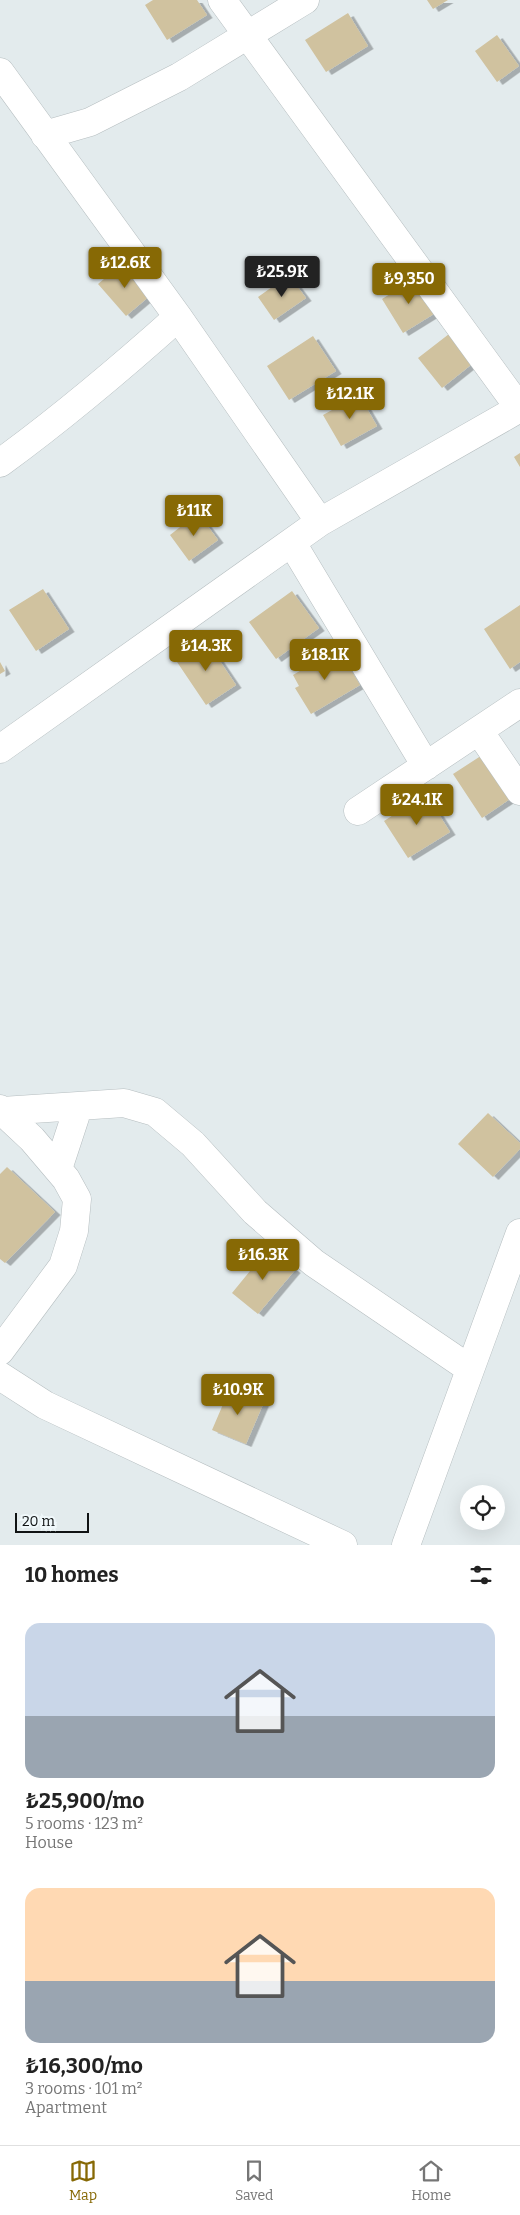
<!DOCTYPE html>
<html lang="en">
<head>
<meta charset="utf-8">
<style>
	body { margin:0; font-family:Bitter,serif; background:#f2f2f2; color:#222; height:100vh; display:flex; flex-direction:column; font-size:19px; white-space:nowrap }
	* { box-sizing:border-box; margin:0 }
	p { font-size:16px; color:#767676 }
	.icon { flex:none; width:28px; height:28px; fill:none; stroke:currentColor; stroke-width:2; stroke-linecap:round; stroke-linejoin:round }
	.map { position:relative; height:1545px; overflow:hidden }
	.panel { display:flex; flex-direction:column; background:#fff; flex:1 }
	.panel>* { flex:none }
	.tools { position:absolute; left:460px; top:1485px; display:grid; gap:10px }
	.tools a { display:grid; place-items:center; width:45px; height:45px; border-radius:50%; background:#fff; box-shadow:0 5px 20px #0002; font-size:25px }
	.scale { position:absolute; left:15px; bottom:12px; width:74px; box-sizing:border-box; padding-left:5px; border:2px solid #101314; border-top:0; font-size:14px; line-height:18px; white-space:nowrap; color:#101314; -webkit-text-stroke:4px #f0f8fb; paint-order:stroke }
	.price { position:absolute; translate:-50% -42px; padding:0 11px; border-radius:5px; background:#876905; color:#fff; font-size:16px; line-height:32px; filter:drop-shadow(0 1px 2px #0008) }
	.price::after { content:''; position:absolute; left:50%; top:30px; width:15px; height:11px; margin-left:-8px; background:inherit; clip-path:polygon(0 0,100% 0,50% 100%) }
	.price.on { background:#222; color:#fff }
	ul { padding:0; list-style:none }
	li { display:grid; align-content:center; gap:10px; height:265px; padding:0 25px }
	li span { display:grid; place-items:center; height:155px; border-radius:15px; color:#555 }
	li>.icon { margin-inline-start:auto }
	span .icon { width:90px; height:90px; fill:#fffc; stroke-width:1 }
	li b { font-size:21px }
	h2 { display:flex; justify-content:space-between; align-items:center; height:60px; padding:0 25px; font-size:21px }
	.dock { display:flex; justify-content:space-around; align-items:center; height:70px; border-top:1px solid #e0e0e0; background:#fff; font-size:14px; color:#767676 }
	.dock a { display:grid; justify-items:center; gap:2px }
	.dock .on { color:#876905 }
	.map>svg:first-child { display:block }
</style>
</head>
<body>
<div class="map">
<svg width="520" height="1545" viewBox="0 0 520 1545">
	<defs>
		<filter id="shadow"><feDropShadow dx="5.5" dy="3" stdDeviation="0" flood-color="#0004"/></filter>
	</defs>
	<rect width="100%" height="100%" fill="#e3ebed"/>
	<path fill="#d0c29f" filter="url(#shadow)" d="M153 0H197L207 15 167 40 145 5Z
		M427 0H448L433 9Z
		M348 13 368 46 326 72 305 40Z
		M497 35 519 66 497 82 475 51Z
		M124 262 152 294 126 316 98 284Z
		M289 275 306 298 274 320 258 297Z
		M416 278 437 312 403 333 382 299Z
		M449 334 472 364 442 388 418 358Z
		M313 336 336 371 289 400 267 366Z
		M359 395 377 426 341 446 323 415Z
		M520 453V467L514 457Z
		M198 513 218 540 189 561 170 535Z
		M43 589 69 629 36 651 9 610Z
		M292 591 319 628 276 659 249 622Z
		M520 605V662L510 669 484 629Z
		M205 639 236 685 206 705 175 659Z
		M338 648 360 685 311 714 295 688 299 686 293 675Z
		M0 662 5 671 0 674Z
		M490 750 519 793 482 818 453 774Z
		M426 794 450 832 408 858 384 821Z
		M488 1113 520 1143V1149L493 1177 458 1144Z
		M7 1167 55 1212 5 1263 0 1259V1174Z
		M268 1249 295 1270 258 1314 232 1293Z
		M230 1388 264 1402 246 1444 212 1430Z"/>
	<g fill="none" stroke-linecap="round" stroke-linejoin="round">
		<defs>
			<path id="minor" d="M222 0 520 409
				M0 72 178 317 320 522
				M45 135 90 122 179 77 305 0
				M0 463C63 417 121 368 178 317
				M292 543 426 766
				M479 731 520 791
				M0 749 320 522 520 408
				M358 811 520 703
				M0 1109 32 1139 66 1179 77 1199 74 1231 63 1266 0 1351
				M2 1111 124 1103 155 1112 193 1144 255 1212 314 1263 470 1369
				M58 1169 78 1108
				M0 1376 45 1405 343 1545
				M406 1545 520 1233"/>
		</defs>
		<use href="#minor" stroke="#b6bec0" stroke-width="29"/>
		<use href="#minor" stroke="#fff" stroke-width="28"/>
	</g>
</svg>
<div class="tools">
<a><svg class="icon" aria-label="locate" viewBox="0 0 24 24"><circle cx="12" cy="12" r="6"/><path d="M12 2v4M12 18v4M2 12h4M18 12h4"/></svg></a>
</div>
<div class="scale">20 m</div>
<b class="price" style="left:125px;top:289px">₺12.6K</b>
<b class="price on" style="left:282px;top:298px">₺25.9K</b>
<b class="price" style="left:409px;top:305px">₺9,350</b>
<b class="price" style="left:350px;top:420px">₺12.1K</b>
<b class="price" style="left:194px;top:537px">₺11K</b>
<b class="price" style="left:206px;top:672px">₺14.3K</b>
<b class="price" style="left:325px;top:681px">₺18.1K</b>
<b class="price" style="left:417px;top:826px">₺24.1K</b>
<b class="price" style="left:263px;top:1281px">₺16.3K</b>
<b class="price" style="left:238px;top:1416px">₺10.9K</b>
</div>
<section class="panel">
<h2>10 homes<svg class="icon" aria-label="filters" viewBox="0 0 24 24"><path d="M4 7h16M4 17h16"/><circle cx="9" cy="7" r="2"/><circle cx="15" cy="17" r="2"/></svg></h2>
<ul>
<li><span style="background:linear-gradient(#c9d6e8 60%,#9aa5b1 0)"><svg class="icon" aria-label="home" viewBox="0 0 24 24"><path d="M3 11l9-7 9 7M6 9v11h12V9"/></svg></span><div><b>₺25,900/mo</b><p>5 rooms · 123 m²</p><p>House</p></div></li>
<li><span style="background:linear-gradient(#ffd9b3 60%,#9aa5b1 0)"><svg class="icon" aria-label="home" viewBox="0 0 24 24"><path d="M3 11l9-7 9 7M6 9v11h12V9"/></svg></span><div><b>₺16,300/mo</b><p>3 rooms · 101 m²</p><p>Apartment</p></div></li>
</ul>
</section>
<nav class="dock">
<a class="on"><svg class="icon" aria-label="map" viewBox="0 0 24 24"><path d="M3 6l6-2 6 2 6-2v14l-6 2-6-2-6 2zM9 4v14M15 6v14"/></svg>Map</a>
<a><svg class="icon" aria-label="saved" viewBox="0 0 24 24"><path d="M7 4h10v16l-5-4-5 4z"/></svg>Saved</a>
<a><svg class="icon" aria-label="home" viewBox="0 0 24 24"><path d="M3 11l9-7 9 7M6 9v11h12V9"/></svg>Home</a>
</nav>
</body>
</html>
